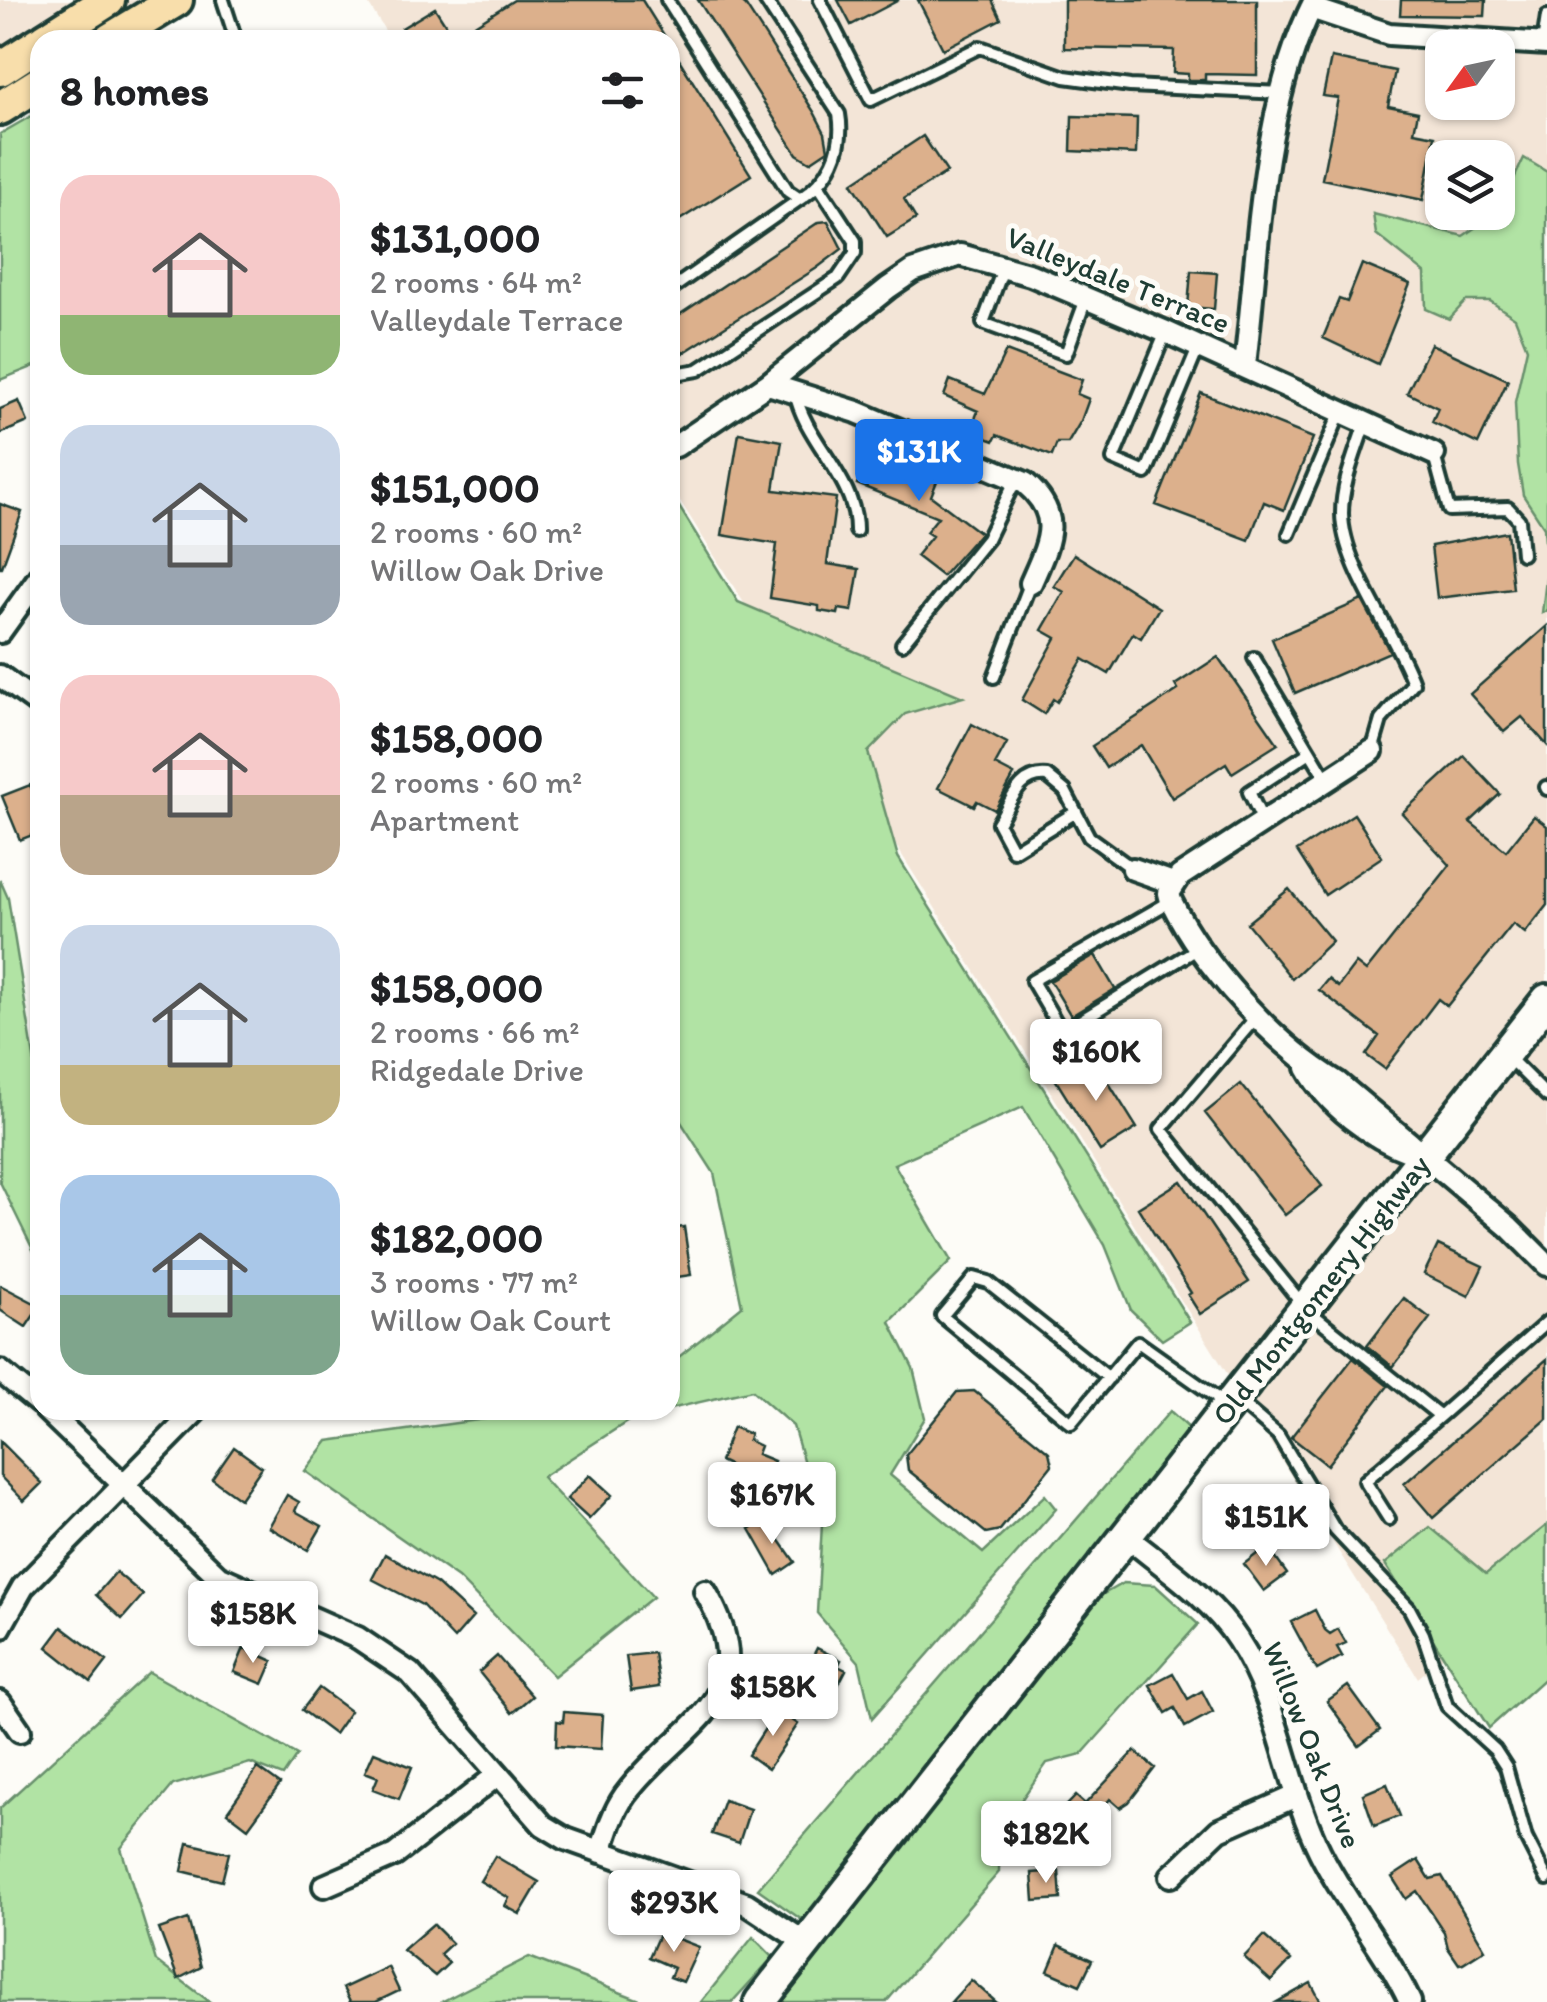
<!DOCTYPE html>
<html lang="en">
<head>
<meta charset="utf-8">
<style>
	body { margin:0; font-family:Itim,sans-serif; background:#f2f2f2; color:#202124; height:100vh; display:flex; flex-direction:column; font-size:38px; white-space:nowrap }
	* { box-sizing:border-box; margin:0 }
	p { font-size:32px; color:#757577 }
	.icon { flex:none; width:55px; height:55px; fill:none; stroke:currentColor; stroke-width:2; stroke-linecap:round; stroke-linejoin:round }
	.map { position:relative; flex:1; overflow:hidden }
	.panel { position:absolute; left:30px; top:30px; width:650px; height:1390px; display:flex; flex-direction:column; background:#fff; border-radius:30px; box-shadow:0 2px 8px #0004 }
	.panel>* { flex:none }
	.needle { width:65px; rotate:237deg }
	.buttons { position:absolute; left:1425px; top:30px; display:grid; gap:20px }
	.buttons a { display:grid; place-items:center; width:90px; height:90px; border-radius:20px; background:#fff; box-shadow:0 2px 8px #0004; font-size:50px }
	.price { position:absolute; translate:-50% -85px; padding:0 22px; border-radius:10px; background:#fff; color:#222; font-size:32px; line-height:65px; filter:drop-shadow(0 2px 5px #0008) }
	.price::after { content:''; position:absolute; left:50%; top:60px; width:30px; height:22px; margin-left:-15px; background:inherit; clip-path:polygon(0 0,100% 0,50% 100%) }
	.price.selected { background:#1a73e8; color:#fff }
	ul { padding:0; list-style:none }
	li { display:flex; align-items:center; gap:30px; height:250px; padding:0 30px }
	li span { display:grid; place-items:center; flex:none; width:280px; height:200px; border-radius:30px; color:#555 }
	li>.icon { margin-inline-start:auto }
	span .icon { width:120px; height:120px; fill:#fffc; stroke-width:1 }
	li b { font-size:42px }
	h2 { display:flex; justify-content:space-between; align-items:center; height:120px; padding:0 30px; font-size:42px }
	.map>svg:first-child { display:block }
</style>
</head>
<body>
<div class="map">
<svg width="1547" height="2002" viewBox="0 0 1547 2002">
	<rect width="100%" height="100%" fill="#fdfcf7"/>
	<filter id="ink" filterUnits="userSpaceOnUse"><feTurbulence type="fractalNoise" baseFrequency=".01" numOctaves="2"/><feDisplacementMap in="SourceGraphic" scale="20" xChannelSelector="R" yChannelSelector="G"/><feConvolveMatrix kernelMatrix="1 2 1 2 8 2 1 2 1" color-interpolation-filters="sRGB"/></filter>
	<g filter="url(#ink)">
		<path fill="#f3e5d7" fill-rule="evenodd" d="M0 0H138L0 77Z
			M366 0H1547V1569L1418 1678 670 485V40H391ZM1442 48H1498V102H1442ZM1442 158H1498V212H1442Z"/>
		<path fill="#b1e3a4" stroke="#68906c" stroke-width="2.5" d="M40 111V364L0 380V134Z
			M1524 158 1547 172V611L1542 613 1547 571 1544 527 1523 495 1518 464 1515 402 1527 348 1515 318 1490 301H1466L1449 319 1426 309 1425 273 1376 234 1373 214 1463 236 1498 212Z
			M670 492 738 602 963 697 905 714 868 752 898 857 1190 1322 1162 1340 1131 1310 1105 1245 1023 1107 894 1164 951 1261 890 1322 913 1368 925 1418 890 1475 983 1553 1045 1495 1056 1509 872 1718 859 1662 817 1613 822 1524 793 1426 752 1390 670 1409V1364L742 1306 714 1173 670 1105Z
			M0 880 8 898 40 1095V1264L0 1182Z
			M549 1410H667L633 1418 542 1477 653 1597 554 1676 458 1578 305 1471 328 1441Z
			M1170 1411 1191 1430 805 1922 758 1889Z
			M1547 1525V1676L1489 1728 1385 1564 1430 1527 1486 1574Z
			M1123 1583 1155 1585 1198 1624 1082 1754 1047 1763 999 1832V1872L886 2002H778L1093 1600Z
			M149 1672 297 1755 283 1776 250 1763 173 1785 121 1848 156 1961 210 2002H0V1808Z
			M753 1937 773 1957 732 2002H701Z
			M529 1957 645 2002H441Z"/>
		<path fill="#dcb08c" stroke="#1f3d34" stroke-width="2.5" d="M514 0H642L667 40H409L402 28 435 8 454 38Z
			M698 0H739L746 6 814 112 825 133 828 150 810 162 797 154Z
			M838 0H899L851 25Z
			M918 0H992L1001 19 943 49Z
			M1064 0H1257V75L1205 74V80H1188V74L1173 73 1174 50 1064 48Z
			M1401 0H1486L1485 16 1400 15Z
			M670 45 751 175 670 226Z
			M1331 58 1395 71 1388 106 1418 112 1414 132 1435 136 1423 200 1322 179 1338 98 1323 96Z
			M1072 116 1137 118 1136 154 1071 151Z
			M923 136 947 172 904 199 916 219 887 237 852 183Z
			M828 221 842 249 817 268 683 353 675 340 670 344V321L819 222Z
			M1362 264 1410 284 1378 364 1323 338 1339 299 1347 302Z
			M1191 271 1217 273 1214 309 1188 307Z
			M1431 344 1508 380 1478 444 1432 422 1438 408 1407 393Z
			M1006 351 1082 380 1077 394 1089 399 1081 421 1068 443H1057L1052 456 997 435 994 441 970 432 978 411 944 396 950 380 985 394Z
			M1201 393 1313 438 1284 510 1264 502 1249 540 1156 505Z
			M19 401 28 422 0 434V409Z
			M739 433 782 441 774 490 836 498 827 564 859 569 852 611 839 609 838 614 819 611V606L770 598 777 544 722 535Z
			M873 444 941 471 931 496 980 533 942 576 916 556 932 536 926 532 938 517 857 484Z
			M0 504 22 512 2 567H0Z
			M1507 532 1513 589 1437 598 1431 546Z
			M1074 554 1159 608 1141 638 1133 633 1109 674 1083 659 1057 702 1053 699 1044 714 1022 700 1056 638 1042 630 1064 592 1054 586Z
			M1362 600 1390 652 1295 693 1272 639Z
			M1547 626V745L1522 717 1504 732 1470 694Z
			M1218 657 1278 744 1232 773 1226 763 1172 798 1141 745 1106 768 1092 746 1178 690 1175 685Z
			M972 724 1007 743 995 765 1014 775 995 810 977 801 974 806 938 788Z
			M1464 756 1500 794 1470 822 1506 851 1534 816 1547 826V905L1525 933 1513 924 1447 1006 1438 999 1385 1069 1366 1055 1379 1036 1319 990 1328 979 1338 987 1356 963 1366 971 1450 865 1402 813Z
			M30 785 40 807V832L20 840 2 796Z
			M1354 814 1382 857 1325 895 1297 851Z
			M1289 889 1332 941 1292 979 1247 923Z
			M1095 955 1115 989 1071 1016 1050 981Z
			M1092 1056 1137 1128 1100 1151 1055 1079Z
			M1241 1084 1322 1186 1285 1215 1205 1113Z
			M1181 1181 1249 1282 1200 1314 1188 1295 1191 1293 1138 1208Z
			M684 1227 691 1275 670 1278V1229Z
			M1438 1245 1483 1266 1469 1296 1424 1274Z
			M0 1285 40 1306 26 1327 0 1310Z
			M1404 1298 1430 1318 1393 1367 1367 1346Z
			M1353 1358 1388 1386 1327 1465 1291 1437Z
			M1547 1359V1419L1433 1518 1404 1484Z
			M974 1391 1049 1452 1052 1465 1000 1530 986 1533 908 1470 906 1455 957 1392Z
			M733 1427 750 1434 748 1440 760 1446 757 1454 774 1461 763 1487 743 1479 745 1473 720 1461Z
			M0 1441 42 1483 24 1501 0 1476Z
			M234 1447 262 1467 240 1499 212 1479Z
			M590 1475 612 1495 589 1519 567 1499Z
			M287 1495 299 1502 295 1511 322 1526 308 1550 269 1527Z
			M765 1519 795 1562 776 1575 750 1529Z
			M1267 1546 1287 1574 1264 1591 1244 1564Z
			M385 1554 437 1584 473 1617 454 1639 422 1605 372 1579Z
			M116 1572 143 1595 122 1619 96 1595Z
			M1315 1610 1325 1630 1330 1634 1338 1629 1346 1643 1337 1647 1342 1656 1317 1670 1291 1622Z
			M62 1627 107 1661 91 1682 47 1647Z
			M244 1648 273 1661 263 1684 234 1672Z
			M817 1648 841 1660 838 1666 846 1670 836 1689 828 1685 825 1691 801 1680Z
			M654 1653 659 1687 631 1691 626 1656Z
			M497 1656 532 1696 512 1713 479 1672Z
			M1173 1673 1188 1699 1202 1691 1213 1712 1185 1727 1175 1708 1166 1713 1150 1685Z
			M1348 1686 1380 1730 1359 1746 1327 1701Z
			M319 1688 350 1711 334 1734 302 1710Z
			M777 1710 798 1724 768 1769 748 1755Z
			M564 1712 603 1715 601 1749 556 1746 557 1721 563 1722Z
			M1135 1751 1155 1768 1129 1802 1120 1808 1110 1799 1063 1857 1038 1835 1076 1796 1085 1804Z
			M374 1752 412 1767 399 1799 373 1789 378 1777 365 1772Z
			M258 1768 280 1784 248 1828 227 1812Z
			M1387 1784 1400 1816 1374 1826 1363 1794Z
			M724 1800 750 1809 739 1843 712 1834Z
			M188 1843 229 1853 222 1881 182 1871Z
			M495 1856 539 1882 520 1914 505 1906 509 1898 480 1881Z
			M1418 1860 1430 1879 1442 1876 1485 1949 1463 1963 1459 1964 1448 1948 1444 1932 1417 1891 1406 1899 1392 1877Z
			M1059 1871 1061 1899 1034 1901 1032 1873Z
			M188 1919 201 1967 178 1979 159 1929Z
			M433 1924 452 1943 440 1954 449 1963 435 1976 403 1950Z
			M660 1932 699 1947 683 1982 670 1977 674 1968 649 1957Z
			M1264 1936 1291 1960 1271 1981 1244 1957Z
			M1059 1945 1092 1960 1080 1985 1048 1971Z
			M388 1967 399 1991 376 2002H350L343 1988Z
			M971 1980 996 2002H951Z
			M1311 1983 1321 2002H1277Z"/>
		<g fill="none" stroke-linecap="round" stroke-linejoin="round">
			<defs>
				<path id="lane" d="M223 0 236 40
					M667 0 788 191 800 199C829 180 845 149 839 114L765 0
					M820 0 871 100 980 47 1065 77 1130 86 1282 93
					M1543 43 1547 16
					M1004 266 983 323 1066 354 1086 299
					M670 290 800 199
					M1166 332 1113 459 1146 473 1199 346
					M670 366 681 373 698 370 838 278 855 253V241L819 186
					M795 392C805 442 857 479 856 531
					M1365 423C1356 452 1342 483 1342 513 1342 566 1395 632 1413 683L1381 720 1372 751
					M1434 455 1449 510 1508 508 1519 520 1522 554
					M1289 534 1341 411
					M902 644 987 539 1016 479
					M1254 658 1327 780
					M994 677 1030 584
					M1546 787 1547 789
					M1076 812 1013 851 998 823C1011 802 1019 773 1047 776L1065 791 1089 837 1133 869
					M1264 823 1249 792 1310 752
					M1171 901 1032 981 1062 1032 1202 946
					M1257 1016 1161 1129 1306 1309 1440 1416 1547 1322
					M1506 1055 1547 1096
					M1109 1378 988 1282 974 1278 942 1316 1071 1423 1138 1342 1224 1403
					M1236 1399 1278 1435 1335 1530 1409 1608 1423 1634 1447 1706 1495 1750 1506 1767 1526 1838 1547 1879
					M1389 1519 1365 1481 1440 1416"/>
				<path id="street" d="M1311 8 1389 34 1547 44
					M1245 365C1259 248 1261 105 1315 0
					M768 384 857 412 1025 483C1064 516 1049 542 1031 583
					M676 446 768 384 888 288 913 271 960 255 1031 275 1166 332 1434 454
					M0 632 40 576
					M0 676 40 705
					M1372 751 1180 876 1169 893 1171 901C1203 966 1275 1045 1337 1082L1509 1227 1547 1265
					M1133 869 1173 883
					M1307 1068C1328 1106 1370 1137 1410 1152
					M0 1371 40 1404
					M46 1410 218 1576 358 1638 410 1673 543 1825 566 1839 747 1904 809 1945
					M1127 1537C1165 1568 1211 1598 1238 1640 1280 1704 1286 1784 1320 1852 1346 1905 1385 1948 1410 2002
					M0 1628 23 1587 197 1410
					M0 1702 20 1731
					M601 1852C607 1832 613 1812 625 1795 680 1721 769 1701 705 1591
					M1171 1876 1219 1830 1296 1796
					M324 1886 395 1855 496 1776"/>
				<path id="secondary" d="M760 2002 1547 1000"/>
				<path id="primary" d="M45 40 108 0
					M110 40 176 0
					M0 69 40 43
					M0 108 40 83"/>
			</defs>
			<use href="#lane" stroke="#1f3d34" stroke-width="18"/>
			<use href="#street" stroke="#1f3d34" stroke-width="28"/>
			<use href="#secondary" stroke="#1f3d34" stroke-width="38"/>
			<use href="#primary" stroke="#1f3d34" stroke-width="40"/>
			<use href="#lane" stroke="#fdfcf7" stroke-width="10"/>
			<use href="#street" stroke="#fdfcf7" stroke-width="20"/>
			<use href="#secondary" stroke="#fdfcf7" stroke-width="30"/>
			<use href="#primary" stroke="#f8deab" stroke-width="32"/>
		</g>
	</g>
	<g text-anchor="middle" stroke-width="10" stroke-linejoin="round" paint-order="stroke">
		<g font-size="30" fill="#1f3d34" stroke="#fdfcf7">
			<text transform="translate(1118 280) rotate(22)" y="10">Valleydale Terrace</text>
			<text transform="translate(1321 1290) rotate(-52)" y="10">Old Montgomery Highway</text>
			<text transform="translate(1312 1745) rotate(68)" y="10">Willow Oak Drive</text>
		</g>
	</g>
</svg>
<div class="buttons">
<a><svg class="needle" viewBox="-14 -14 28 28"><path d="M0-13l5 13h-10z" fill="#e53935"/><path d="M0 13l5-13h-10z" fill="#757577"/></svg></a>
<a><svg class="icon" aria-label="layers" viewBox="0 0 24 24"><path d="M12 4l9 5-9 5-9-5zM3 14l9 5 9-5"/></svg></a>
</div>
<b class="price selected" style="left:919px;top:504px">$131K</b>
<b class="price" style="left:1096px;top:1104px">$160K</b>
<b class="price" style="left:772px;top:1547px">$167K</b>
<b class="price" style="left:1266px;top:1569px">$151K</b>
<b class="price" style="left:253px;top:1666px">$158K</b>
<b class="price" style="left:773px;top:1739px">$158K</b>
<b class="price" style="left:1046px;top:1886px">$182K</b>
<b class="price" style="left:674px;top:1955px">$293K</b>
<section class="panel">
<h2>8 homes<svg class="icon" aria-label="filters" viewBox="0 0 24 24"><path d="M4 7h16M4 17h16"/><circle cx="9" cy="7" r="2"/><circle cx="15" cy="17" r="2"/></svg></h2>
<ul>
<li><span style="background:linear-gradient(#f6c9c9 70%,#8fb573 0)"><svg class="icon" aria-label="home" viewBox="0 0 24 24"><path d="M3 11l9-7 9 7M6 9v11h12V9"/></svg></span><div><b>$131,000</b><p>2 rooms · 64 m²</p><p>Valleydale Terrace</p></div></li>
<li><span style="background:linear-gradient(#c9d6e8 60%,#9aa5b1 0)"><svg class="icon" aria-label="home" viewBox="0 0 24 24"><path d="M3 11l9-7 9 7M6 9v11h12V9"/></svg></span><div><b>$151,000</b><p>2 rooms · 60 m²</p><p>Willow Oak Drive</p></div></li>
<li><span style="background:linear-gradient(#f6c9c9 60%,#b9a48a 0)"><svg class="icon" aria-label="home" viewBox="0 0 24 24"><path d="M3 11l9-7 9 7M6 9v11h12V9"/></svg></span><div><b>$158,000</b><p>2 rooms · 60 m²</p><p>Apartment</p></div></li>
<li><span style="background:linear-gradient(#c9d6e8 70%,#c2b280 0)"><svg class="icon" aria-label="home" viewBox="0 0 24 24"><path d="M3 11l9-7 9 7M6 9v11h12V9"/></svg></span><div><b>$158,000</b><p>2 rooms · 66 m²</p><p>Ridgedale Drive</p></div></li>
<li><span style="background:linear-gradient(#a9c7e8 60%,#7fa58c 0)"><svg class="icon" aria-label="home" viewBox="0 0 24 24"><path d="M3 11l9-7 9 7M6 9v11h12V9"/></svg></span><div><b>$182,000</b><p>3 rooms · 77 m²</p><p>Willow Oak Court</p></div></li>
</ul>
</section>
</div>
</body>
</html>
